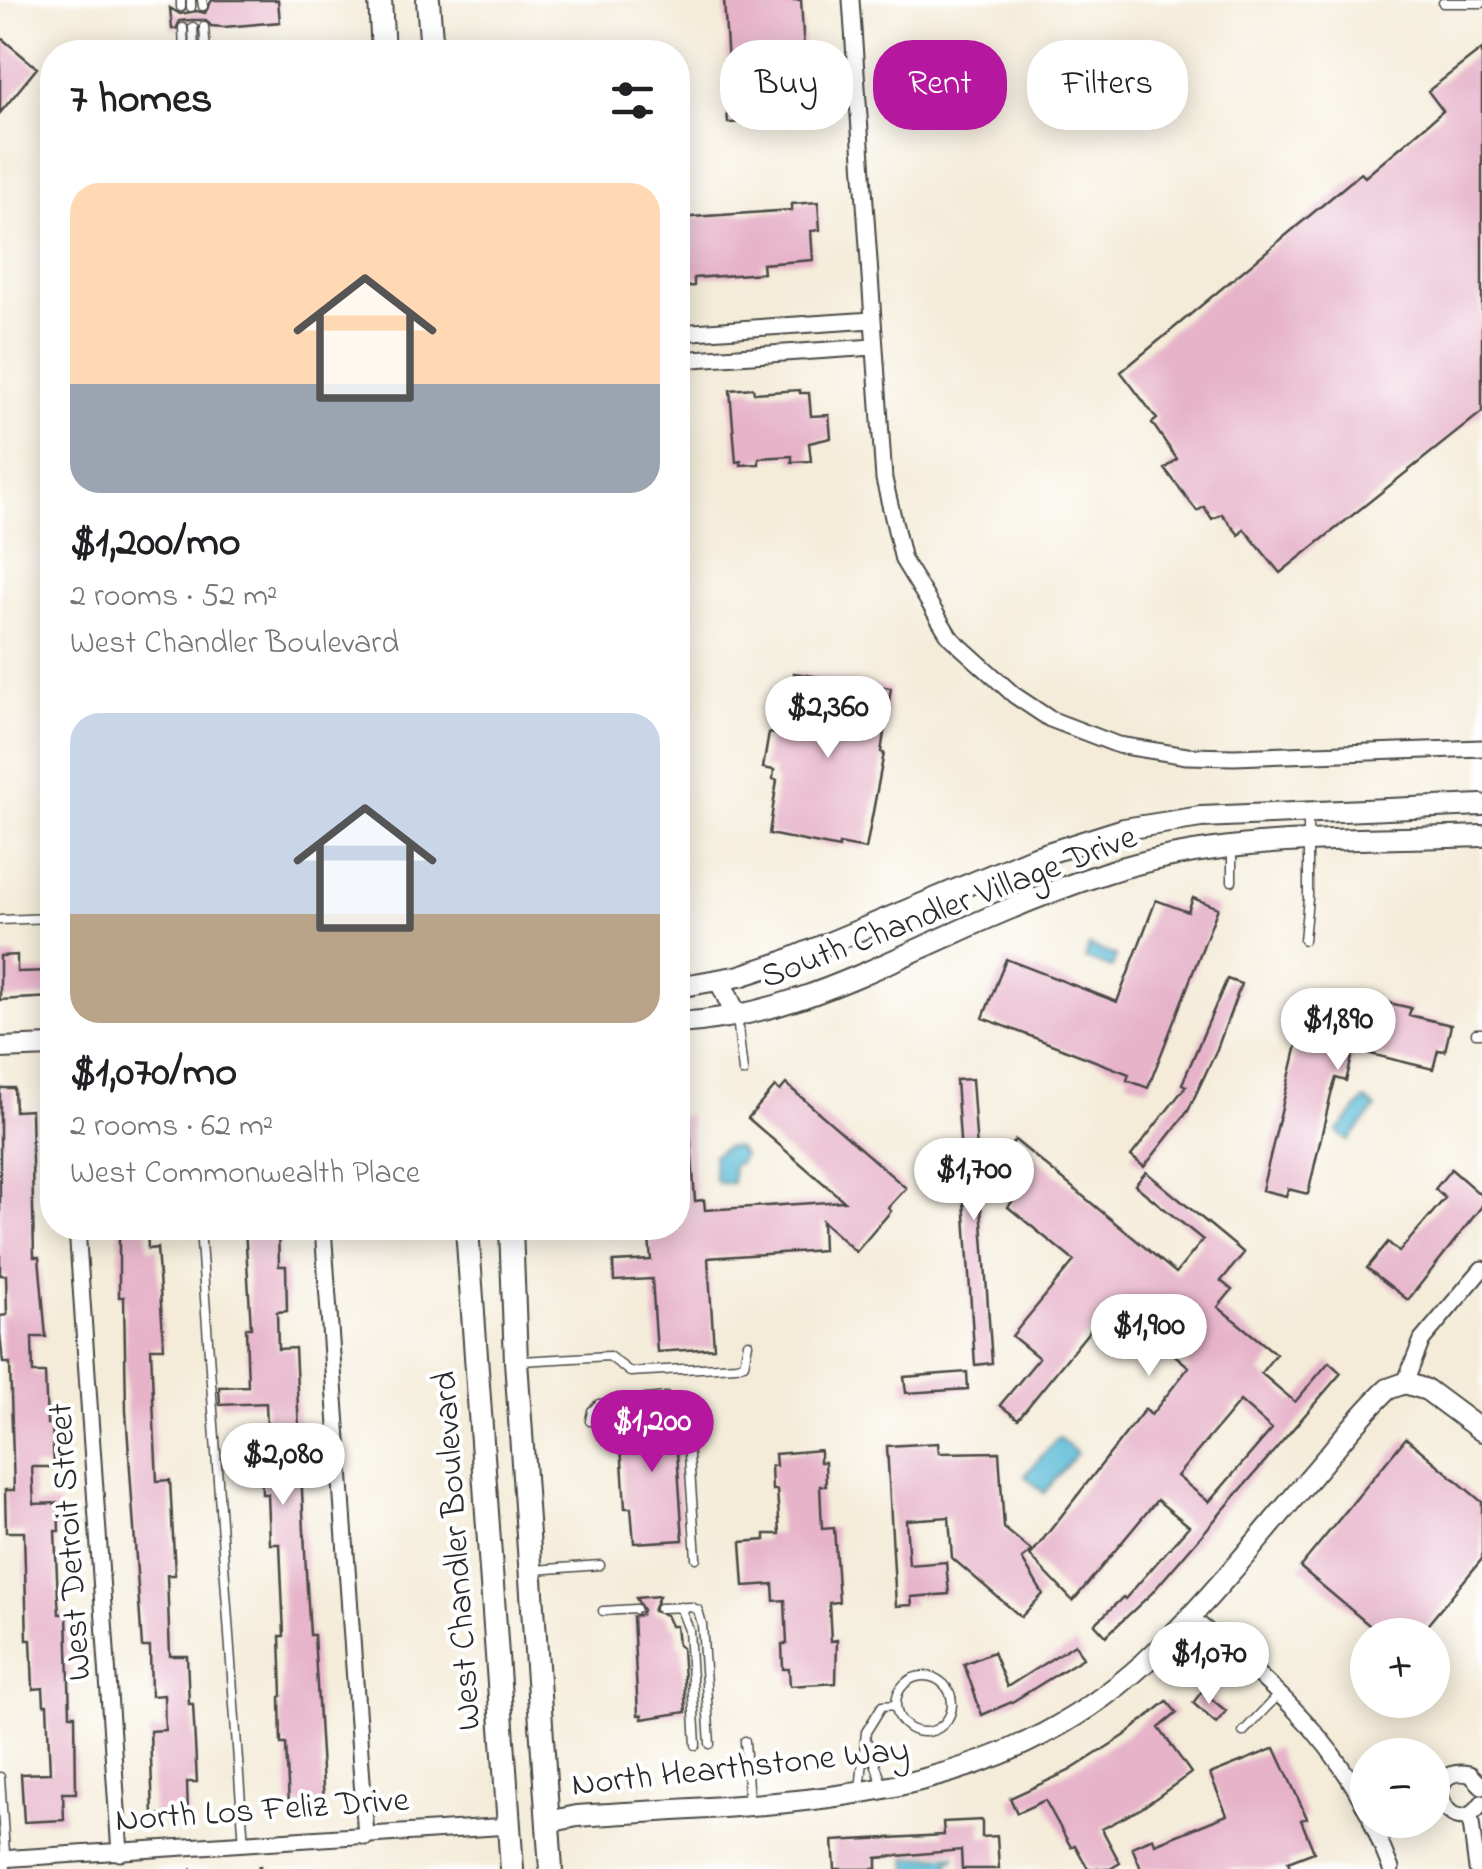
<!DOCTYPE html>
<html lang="en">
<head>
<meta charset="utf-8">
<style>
	body { margin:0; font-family:"Indie Flower",sans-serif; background:#f6f6f6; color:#202124; height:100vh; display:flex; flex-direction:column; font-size:38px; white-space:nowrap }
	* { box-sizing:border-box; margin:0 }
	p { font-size:32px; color:#757577 }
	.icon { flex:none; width:55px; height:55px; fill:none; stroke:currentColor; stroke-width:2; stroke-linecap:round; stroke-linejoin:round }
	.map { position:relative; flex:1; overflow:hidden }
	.details { position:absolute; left:40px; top:40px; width:650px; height:1200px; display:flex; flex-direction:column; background:#fff; border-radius:40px; box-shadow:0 5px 25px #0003 }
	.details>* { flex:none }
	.banner { position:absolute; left:720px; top:40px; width:610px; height:90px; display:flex; gap:20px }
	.tools { position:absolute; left:1350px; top:1618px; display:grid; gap:20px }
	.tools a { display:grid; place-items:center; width:100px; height:100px; border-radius:50%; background:#fff; box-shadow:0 5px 25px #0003; font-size:50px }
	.price { position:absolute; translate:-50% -85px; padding:0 22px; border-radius:35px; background:#fff; color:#222; font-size:32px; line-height:65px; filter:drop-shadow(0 2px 5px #0008) }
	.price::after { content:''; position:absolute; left:50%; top:60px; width:30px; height:22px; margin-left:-15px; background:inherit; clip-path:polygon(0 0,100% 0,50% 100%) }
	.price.active { background:#b5179e; color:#fff }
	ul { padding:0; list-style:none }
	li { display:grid; align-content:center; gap:20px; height:530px; padding:0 30px }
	li span { display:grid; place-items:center; height:310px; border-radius:30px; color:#555 }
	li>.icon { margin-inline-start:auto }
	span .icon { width:180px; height:180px; fill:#fffc; stroke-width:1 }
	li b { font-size:42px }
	h2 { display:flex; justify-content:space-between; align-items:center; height:120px; padding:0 30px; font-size:42px }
	.tag { padding:0 35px; border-radius:40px; background:#fff; box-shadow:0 5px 25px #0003; font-size:35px; line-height:90px }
	.tag.active { background:#b5179e; color:#fff }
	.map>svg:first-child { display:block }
</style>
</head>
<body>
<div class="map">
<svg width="1482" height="1869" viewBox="0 0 1482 1869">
	<rect width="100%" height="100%" fill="#fff"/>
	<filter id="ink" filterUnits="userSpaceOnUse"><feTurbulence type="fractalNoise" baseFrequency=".01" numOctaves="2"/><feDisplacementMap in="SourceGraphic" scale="20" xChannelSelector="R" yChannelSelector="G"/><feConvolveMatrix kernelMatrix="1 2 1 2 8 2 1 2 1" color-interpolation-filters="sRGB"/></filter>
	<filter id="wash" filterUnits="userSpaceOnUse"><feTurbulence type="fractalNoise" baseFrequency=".0048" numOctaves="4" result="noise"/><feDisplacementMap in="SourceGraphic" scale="40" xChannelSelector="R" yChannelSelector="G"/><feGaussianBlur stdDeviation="2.25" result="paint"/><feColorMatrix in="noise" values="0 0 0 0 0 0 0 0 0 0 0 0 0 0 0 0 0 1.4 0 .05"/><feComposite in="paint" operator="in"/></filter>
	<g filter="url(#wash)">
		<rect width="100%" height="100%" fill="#f4ecd9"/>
		<path fill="#57bad6" stroke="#417280" stroke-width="2.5" d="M1089 946 1116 956 1112 968 1085 959Z
			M1365 1099 1376 1108 1348 1141 1337 1132Z
			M726 1147H736L743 1154 740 1162 733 1165 732 1183H719L715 1180 713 1155Z
			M1058 1437 1077 1453 1044 1493 1025 1476Z
			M955 1855V1859L949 1860V1869H908L907 1858Z"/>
		<g id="blocks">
			<path fill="#e6b3c9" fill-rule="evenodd" d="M212 0H278L280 22 224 27 211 26 206 20H192L180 21 176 29H172L170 8 180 14 197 11 205 13Z
				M724 0H801L806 86 791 87 793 115 754 117V122L728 123 726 95H730Z
				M0 37 37 68 0 113Z
				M1482 49V412L1280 573 1244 529 1239 535 1222 514 1212 519 1204 507 1197 511 1165 469 1177 459 1152 423 1157 419 1121 372 1361 173 1365 177 1443 111 1428 91Z
				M818 202 820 230 811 231 813 260 762 264 763 273 694 278V286L678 287V218L792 210V204Z
				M753 388 754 393 800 390V393H809L811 416 829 415 831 438 809 443 811 461 792 462V456L759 458V464L741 465V461L736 462 730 390Z
				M794 673 891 688 881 752 884 753 866 849 839 844V848L769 834 777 780 773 779 774 770 763 768 769 733 780 735 782 726 786 727Z
				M1193 898 1218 908 1148 1088 1127 1080 1129 1074 983 1018 1006 959 1117 1002 1156 900 1188 912Z
				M17 955V972L52 971V997L0 1000V956Z
				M1227 979 1241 984 1217 1049 1188 1111 1144 1167 1131 1156 1186 1086 1182 1084Z
				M1310 991 1375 1007 1376 1000 1411 1008 1409 1015 1451 1025 1445 1051 1438 1050 1433 1069 1354 1050 1346 1081 1336 1078 1331 1094 1308 1194 1288 1189 1286 1196 1262 1190Z
				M972 1079 992 1363 975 1365 956 1080Z
				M786 1084 906 1188 888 1208 891 1211 856 1252 822 1221 823 1250 708 1258 714 1348 657 1352 652 1279 614 1281 613 1262 651 1260 648 1228H678V1115H689L695 1201 704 1200 705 1210 844 1201 748 1118 775 1087 780 1091Z
				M0 1088H14L15 1111 31 1110 34 1257H39L46 1337H32L33 1373H45L47 1424H52L54 1467H32L34 1504 58 1503 59 1531H55L58 1599 59 1614H67L70 1715H75L76 1793H63L64 1820 24 1822 21 1774 50 1773 47 1705H44L43 1688 33 1689 31 1640H27L24 1532H6L5 1490H14L10 1363H3L0 1333V1316L7 1315 6 1275H0Z
				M1015 1140 1176 1273 1203 1240 1135 1185 1146 1172 1244 1253 1221 1281 1232 1290 1218 1307 1276 1354 1261 1373 1295 1402 1329 1362 1341 1373 1151 1594 1106 1636 1095 1624 1123 1597 1125 1599 1189 1526 1157 1500 1073 1601 1030 1556 1145 1409 1151 1415 1189 1367 1112 1303 1018 1419 1000 1405 1039 1358 1012 1336 1074 1261 1008 1207 1020 1191 1005 1179 1014 1168 1001 1158ZM1240 1401 1272 1429 1209 1502 1177 1476Z
				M1451 1169 1482 1196V1206L1408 1300 1367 1268 1388 1242 1399 1252 1445 1198 1435 1189Z
				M119 1228H147L148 1249 157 1248 164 1348H151L154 1422 157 1481 170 1480 175 1575H167L170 1656H187L189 1704H193L197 1782H187L188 1814 153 1815 150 1731 165 1730 164 1695 151 1696 150 1647H142L126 1411 124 1297H119Z
				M245 1228H278L279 1266H286L287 1311 277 1312 278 1349 295 1348 306 1572 310 1635H314L324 1804 289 1805 286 1744H281L280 1697 282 1696 280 1636H284L280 1544H270L268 1494H262L261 1452H268L266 1403 220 1405 219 1387 248 1386 246 1328H251Z
				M967 1372 968 1389 906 1393 904 1377Z
				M674 1408 683 1540 634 1543 631 1508H625L619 1413Z
				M1406 1438 1482 1502V1559L1419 1635H1400L1389 1626 1381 1635 1300 1567Z
				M938 1443 939 1453 999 1452 1004 1528 1032 1551 1022 1559 1043 1594 1021 1617 952 1558 949 1517 906 1520 909 1565 946 1562 949 1594 911 1597 912 1605 896 1606 887 1446Z
				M820 1450V1462H825L826 1486H820L822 1529 834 1528 839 1602 829 1603 831 1641 837 1640 836 1683 790 1686 789 1669H783L782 1644H787L785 1600 774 1601 773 1584 744 1586 741 1542 765 1540V1534H780L777 1490H772L771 1466H776L775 1454Z
				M659 1596 653 1611 666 1615 671 1626H676L678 1645 682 1648 686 1712 642 1719V1715H638L633 1617 641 1615 643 1610 636 1598Z
				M1075 1644 1083 1658 1012 1702 982 1715 964 1664 993 1652 1007 1687Z
				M1202 1691 1226 1711 1216 1723 1193 1703Z
				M1167 1701 1177 1713 1159 1728 1191 1773 1142 1808 1102 1829 1120 1863 1110 1869H1088L1075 1845 1071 1847 1045 1800 1017 1813 1010 1798 1069 1771 1124 1736Z
				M1275 1748 1307 1818 1301 1820 1314 1852 1288 1862 1291 1869H1141L1132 1847 1153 1838 1155 1844 1227 1815 1210 1774Z
				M982 1820V1837L997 1836 999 1869H962L961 1850 877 1858V1869H835L833 1841 944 1835 943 1822Z"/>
		</g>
	</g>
	<g filter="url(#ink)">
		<use href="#blocks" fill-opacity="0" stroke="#494845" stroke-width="2.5"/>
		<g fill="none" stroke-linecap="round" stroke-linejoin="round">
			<defs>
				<path id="service" d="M181 0V7
					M191 0V7
					M202 0 203 6
					M1443 3H1482
					M193 27 194 52
					M204 27 206 52
					M183 28 184 52
					M1232 850V881
					M0 920 52 918
					M1304 940 1308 898V814
					M737 1017 743 1072
					M1476 1033H1482
					M200 1228 244 1845
					M521 1361 609 1356 630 1372 736 1366 744 1364 748 1343
					M590 1421 592 1411 599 1404 666 1397 683 1403 686 1411 696 1558
					M535 1570 600 1565
					M680 1607 689 1630 696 1745
					M660 1608 691 1607 698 1610 702 1624 710 1744
					M603 1611 636 1609
					M896 1704a28 28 0 1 1 56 0a28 28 0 1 1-56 0Z
					M1243 1732 1280 1693
					M745 1741 749 1803
					M868 1743 883 1786
					M0 1777 6 1869
					M860 1790 866 1732 882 1706 896 1705"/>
				<path id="minor" d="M851 0 884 479 903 560 950 637 1014 695 1050 719 1118 745 1187 756 1234 757 1482 748
					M678 333 872 320
					M678 360 874 347
					M77 1228 120 1853
					M323 1228 366 1837
					M1405 1383 1422 1340 1482 1269
					M1189 1616C1259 1674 1328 1729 1368 1813
					M1482 1786 1470 1774C1415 1764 1449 1849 1482 1803
					M1470 1815 1477 1869
					M1371 1820 1391 1869
					M0 1859 509 1826"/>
				<path id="tertiary" d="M720 981 737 1017
					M678 987 740 976 783 962 1032 858 1124 829 1201 817 1482 805
					M678 1023C780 1017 858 976 950 935 1000 912 1053 890 1105 873 1224 834 1358 841 1482 836
					M0 1048 52 1046
					M548 1822 577 1816C790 1801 994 1811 1158 1650 1213 1596 1263 1534 1313 1474 1337 1446 1360 1415 1388 1389L1405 1383 1427 1390 1482 1431"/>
				<path id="secondary" d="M380 0 383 52
					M428 0 432 52
					M467 1228 512 1869
					M511 1228 516 1361 551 1869"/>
			</defs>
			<use href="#service" stroke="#494845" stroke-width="11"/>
			<use href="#minor" stroke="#494845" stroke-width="19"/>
			<use href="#tertiary" stroke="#494845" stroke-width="24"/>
			<use href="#secondary" stroke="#494845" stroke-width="26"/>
			<path stroke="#494845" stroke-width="4" stroke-dasharray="8 8" stroke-linecap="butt" d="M259 1865 260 1869
				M192 1868V1869"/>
			<use href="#service" stroke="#fff" stroke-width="8"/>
			<use href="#minor" stroke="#fff" stroke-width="15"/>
			<use href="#tertiary" stroke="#fff" stroke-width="20"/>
			<use href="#secondary" stroke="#fff" stroke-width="22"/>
		</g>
	</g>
	<g text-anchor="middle" stroke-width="8" stroke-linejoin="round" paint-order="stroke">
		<g font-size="35" fill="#2b2b2b" stroke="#fff">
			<text transform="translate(948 905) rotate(-21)" y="12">South Chandler Village Drive</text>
			<text transform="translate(68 1542) rotate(-94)" y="12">West Detroit Street</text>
			<text transform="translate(455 1551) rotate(-94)" y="12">West Chandler Boulevard</text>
			<text transform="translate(740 1765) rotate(-6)" y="12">North Hearthstone Way</text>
			<text transform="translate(262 1808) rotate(-4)" y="12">North Los Feliz Drive</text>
		</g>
	</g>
</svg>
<div class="tools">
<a>+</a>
<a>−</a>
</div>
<b class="price" style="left:828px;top:761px">$2,360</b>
<b class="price" style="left:1338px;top:1073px">$1,890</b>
<b class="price" style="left:974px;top:1223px">$1,700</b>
<b class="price" style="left:1149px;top:1379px">$1,900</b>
<b class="price active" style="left:652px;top:1475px">$1,200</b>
<b class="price" style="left:283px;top:1508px">$2,080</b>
<b class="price" style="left:1209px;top:1707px">$1,070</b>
<div class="banner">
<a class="tag">Buy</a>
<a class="tag active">Rent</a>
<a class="tag">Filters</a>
</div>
<section class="details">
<h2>7 homes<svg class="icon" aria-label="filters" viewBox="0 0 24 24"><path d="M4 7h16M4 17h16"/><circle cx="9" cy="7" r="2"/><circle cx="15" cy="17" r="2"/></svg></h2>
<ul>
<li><span style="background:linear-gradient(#ffd9b3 65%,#9aa5b1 0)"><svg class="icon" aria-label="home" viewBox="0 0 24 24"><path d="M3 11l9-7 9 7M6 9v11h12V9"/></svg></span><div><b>$1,200/mo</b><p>2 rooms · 52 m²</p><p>West Chandler Boulevard</p></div></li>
<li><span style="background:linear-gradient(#c9d6e8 65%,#b9a48a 0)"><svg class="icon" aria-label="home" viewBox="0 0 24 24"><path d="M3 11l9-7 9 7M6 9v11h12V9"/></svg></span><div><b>$1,070/mo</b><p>2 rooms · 62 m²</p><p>West Commonwealth Place</p></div></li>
</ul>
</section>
</div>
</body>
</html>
